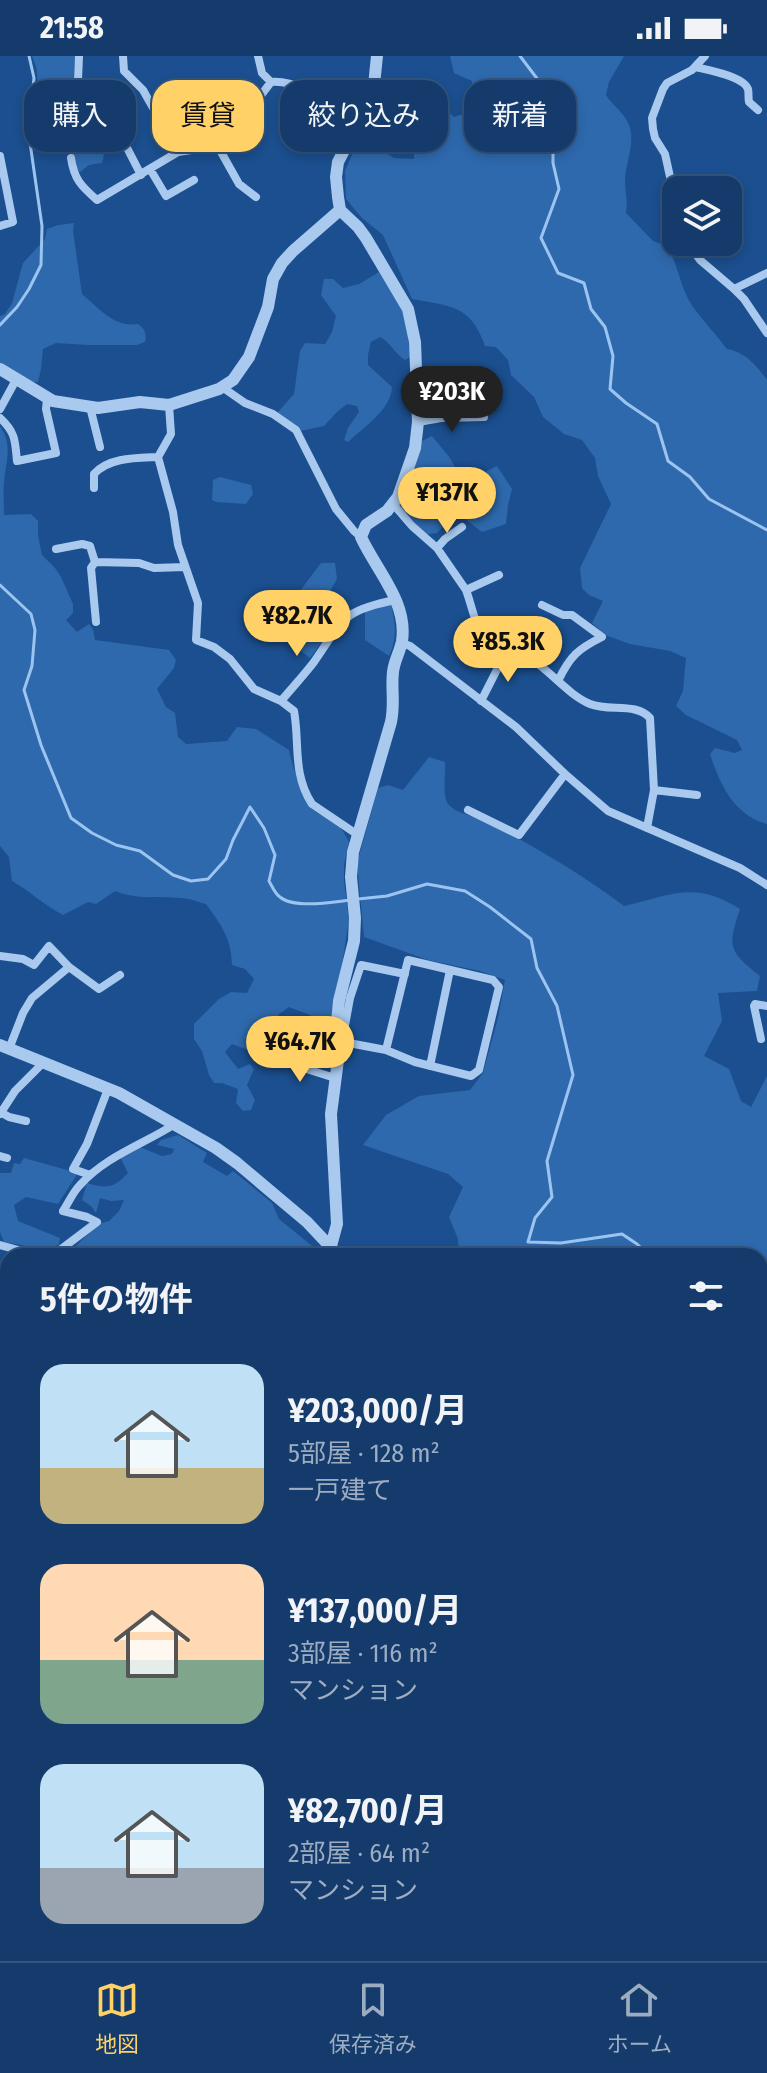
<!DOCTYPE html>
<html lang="ja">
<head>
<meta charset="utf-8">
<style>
	body { margin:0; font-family:"Fira Sans Condensed","Noto Sans JP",sans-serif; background:#214673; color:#f1f3f6; height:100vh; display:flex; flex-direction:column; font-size:30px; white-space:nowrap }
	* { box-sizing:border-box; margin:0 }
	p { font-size:26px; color:#9dadc1 }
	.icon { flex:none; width:44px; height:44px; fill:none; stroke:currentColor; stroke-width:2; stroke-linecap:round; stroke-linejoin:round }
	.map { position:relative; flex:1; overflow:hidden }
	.drawer { position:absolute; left:0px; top:1192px; width:768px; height:714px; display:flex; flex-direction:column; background:#143b6b; border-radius:24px 24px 0 0; box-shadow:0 4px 12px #0003,0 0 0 2px #33557e }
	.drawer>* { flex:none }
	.hud { position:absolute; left:24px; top:24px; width:720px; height:72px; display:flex; gap:16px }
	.controls { position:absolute; left:662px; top:120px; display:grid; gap:16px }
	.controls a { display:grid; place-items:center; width:80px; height:80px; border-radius:16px; background:#143b6b; box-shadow:0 4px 12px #0003,0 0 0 2px #33557e; font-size:40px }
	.price { position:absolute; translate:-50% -68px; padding:0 18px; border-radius:28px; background:#ffd166; color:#111; font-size:26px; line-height:52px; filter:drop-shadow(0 2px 4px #0008) }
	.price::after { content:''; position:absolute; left:50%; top:48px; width:24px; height:18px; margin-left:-12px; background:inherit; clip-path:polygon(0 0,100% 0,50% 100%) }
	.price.on { background:#222; color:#fff }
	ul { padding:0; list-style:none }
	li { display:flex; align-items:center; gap:24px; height:200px; padding:0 40px }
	li span { display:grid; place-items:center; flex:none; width:224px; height:160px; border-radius:24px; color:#555 }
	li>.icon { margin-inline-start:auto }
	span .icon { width:96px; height:96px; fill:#fffc; stroke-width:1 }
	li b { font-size:34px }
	h2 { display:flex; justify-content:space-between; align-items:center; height:96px; padding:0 40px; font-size:34px }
	.pill { padding:0 28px; border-radius:24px; background:#143b6b; box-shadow:0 4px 12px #0003,0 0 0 2px #33557e; font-size:28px; line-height:72px }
	.pill.on { background:#ffd166; color:#111 }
	.status { display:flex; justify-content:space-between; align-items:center; height:56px; padding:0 40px; background:#143b6b; direction:ltr }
	.status svg { height:22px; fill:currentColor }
	.tabs { display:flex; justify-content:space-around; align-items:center; height:112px; border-top:2px solid #33557e; background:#143b6b; font-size:22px; color:#9dadc1 }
	.tabs a { display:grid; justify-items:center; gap:4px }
	.tabs .on { color:#ffd166 }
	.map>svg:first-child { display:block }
</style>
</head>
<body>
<div class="status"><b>21:58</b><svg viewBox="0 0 49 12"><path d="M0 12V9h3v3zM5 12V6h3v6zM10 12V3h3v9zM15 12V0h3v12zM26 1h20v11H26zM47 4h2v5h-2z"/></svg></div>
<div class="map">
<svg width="767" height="1905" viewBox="0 0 767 1905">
	<rect width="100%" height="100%" fill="#1b4f8f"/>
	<path fill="#2e69ad" d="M32 0H75L72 46 77 52 98 51 102 53 111 71 102 74C100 88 107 92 102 107L89 109 80 116 76 114C73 96 67 63 47 60L42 71 38 76 32 75C32 66 31 56 33 47 37 26 41 21 32 0Z
		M450 0H624L609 26 606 39C613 50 624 56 629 69 636 86 625 108 625 125 625 137 628 143 626 157L653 185 667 190C678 208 680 230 691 248 702 264 716 278 727 293 744 295 757 310 767 324V768C734 759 720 729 710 698L715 692 735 697 742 694 737 684 686 659 676 650 683 635 686 602 670 595 630 588 605 579 592 567 603 545 589 539 582 532 580 512 611 448 598 420 595 402 582 384 564 378 543 361 534 341 511 319 508 304 496 291 485 290C471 249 450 250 412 243L383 179 362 162 346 143 345 115 360 80 394 102 414 103 413 60 384 41 388 27 404 25 425 35 454 61 473 55 472 25 454 17Z
		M74 167 73 175 82 238C99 252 114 272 138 268 145 273 147 278 145 286L137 289H88L56 287 43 293 41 313 38 326H33L0 307V260L5 258 12 247 23 207 45 183 47 173 58 169Z
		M379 216 401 252 407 270 410 301 405 304C395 298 391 287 380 281L371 286 368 299V309L392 331C391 354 364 371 348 386L344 384 348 372 359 356 357 350 347 348 337 356 324 370 300 375 279 359 278 356 294 338 300 295 305 287 325 288 332 276 336 260 321 239 324 223H333L343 232 359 228Z
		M0 370C13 389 6 405 4 426 3 437 4 448 4 459L31 458 38 465V479L42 499 55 512 61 521 73 548V557L66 564 77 576 89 568 93 573 95 584 169 594 176 604 174 612 157 633 166 651 175 657 178 681 186 688 227 685 237 671 256 673 289 694C291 706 304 745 312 753 319 759 327 760 334 765 341 770 345 779 349 786L344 809V825L349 863 333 969 330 973 324 971 310 959 289 951 279 958 270 989 259 998 232 988 225 996 238 1013 250 1008 254 1013 247 1029 255 1044 251 1054 243 1055 236 1047 238 1033 222 1027H214L209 1019 202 995 194 983V968L219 943 231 936 247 937 254 923 245 913 232 909C231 882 222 870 206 848 198 846 189 842 181 842 157 840 137 844 115 835L96 848 88 846 63 859C45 850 30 835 12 825L9 801 0 790Z
		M432 380 450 402 462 424 469 429 483 417 497 410 512 433 508 449 506 468 482 476 457 457 437 477 428 478 414 469 397 450 407 433 422 385Z
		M220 421 251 429 253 438 246 448 216 446 212 444 213 424Z
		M321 507H335L337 523 325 544 342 560 310 602 271 573Z
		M391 548C395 567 398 581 389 600L365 584V553Z
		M429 701 445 706C446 718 442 739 448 748 455 757 471 759 481 764 532 788 579 817 624 850 671 839 695 824 740 853 727 892 729 895 760 920L757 935 718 937 722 965 704 1000 729 1013 741 1045 751 1051 767 1020V1459L760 1458V1200H459L458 1183 449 1161 463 1131 448 1118 363 1089 386 1059 419 1040 470 1034 483 1017 498 962 505 924 480 915 428 904 364 881 357 807 378 732 388 729 403 734Z
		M178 1079 207 1097 203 1106 227 1120 233 1115 272 1147 279 1163 317 1194V1200H66L98 1168 109 1165 119 1155 124 1144 111 1145 100 1142 96 1157 91 1150 82 1144 87 1127C107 1133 114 1132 128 1117L120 1101 137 1090 162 1100 172 1098 174 1093 157 1089 161 1084Z
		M24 1102 78 1117 58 1148 26 1141 14 1149 18 1165 60 1182 59 1189 42 1193 4 1186 0 1176V1117H11L14 1107 20 1108Z
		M760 1624 762 1630 767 1634V1766L760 1767Z
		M767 1775V1869L760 1853V1777Z
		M760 1894 765 1905H676L681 1898H760Z
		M408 1898H580L556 1903 526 1899 523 1905H414Z"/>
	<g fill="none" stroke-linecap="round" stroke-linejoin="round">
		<path stroke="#9cc4f0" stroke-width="3" d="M520 0 545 33 553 58V107L559 133 541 182 558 217 584 227 591 253 605 271 613 300 610 333 626 347 657 368 668 405 690 421 709 443 767 474
			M0 269 17 251 29 233 41 209 42 170 28 73 34 22 29 0
			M0 529 31 558 35 574 32 610 24 634 41 689 71 762 92 777 116 789 140 795 173 819 191 825 208 823 226 803 233 784 250 751 264 772 275 799 269 825C272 830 275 838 280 841 294 853 333 846 351 844
			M358 843 387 840 427 828 465 835 490 851 531 883 537 912 557 950 573 1019 547 1105 552 1141 535 1162 528 1186 561 1187 622 1178 637 1188 650 1200
			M0 1222 8 1224
			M760 1288 767 1289"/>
		<path stroke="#a9c9ee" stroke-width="8" d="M79 0 78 24 81 29 105 49 141 119
			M123 0 124 15 143 34 178 96
			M258 0 262 17 271 26
			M695 11C708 14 743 20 748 33 749 37 748 42 749 46L758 54
			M205 53 221 84
			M216 87 239 128 256 141
			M0 100 13 166 0 170
			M71 102C74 123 81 130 97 144L178 96 198 93 216 87 238 75 248 65 255 47 271 26C298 23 337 49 362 61
			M150 113 166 140 194 124
			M676 148 665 98 655 82 653 73 652 62 663 33 667 27 692 14 705 0
			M687 186 700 204 734 233 767 217
			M734 233 744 243 767 277
			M222 331 245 347 273 358 296 374 336 453 354 475 361 481
			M169 349 171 378 158 401 173 456 178 489 198 547 196 584 214 591 230 603 254 633 281 645C292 632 304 619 314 606 343 564 342 554 396 544
			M90 351 100 391
			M0 353 17 322
			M0 362C16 377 15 385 17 405L56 397 46 353 47 342
			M418 366 441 362 484 361
			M94 432V418C109 401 137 402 158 401
			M394 449 412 470 437 492 466 534
			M437 492 445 483 462 471
			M56 493 82 488 90 490 95 506 139 507 154 512 185 511
			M95 506 91 512 96 566
			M499 519 466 534C474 555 476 583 498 594 509 600 523 600 534 605 553 618 569 639 590 648 609 656 636 646 650 662L654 734 647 772
			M542 549 563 559H572L602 581C578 593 570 600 558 625
			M402 587 410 590 516 671 565 718 608 755 740 812 767 829
			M281 645 294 655C300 687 292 717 312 748L358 779
			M481 645 506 596
			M654 734 697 739
			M468 754 519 779 565 718
			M0 900 23 903 34 909 49 890 69 911 99 933 120 919
			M761 983 754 950 755 948 767 950
			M338 985 386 994 415 1006 471 1020 479 1014 499 931 493 924 408 904 386 994
			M342 986 350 942 361 909 405 918
			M9 993 23 957 32 942 69 911
			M275 1003 335 1022
			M430 1010 450 914
			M2 1057 9 1061 26 1065
			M0 1058 15 1035 44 1006
			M0 1100 7 1102
			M90 1119 73 1113 87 1088 108 1033
			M0 1189 40 1200
			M56 1200 60 1194 97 1166 87 1161 63 1155C69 1146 73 1136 80 1129 106 1100 144 1088 175 1068
			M0 1254 8 1257
			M0 1299 8 1303
			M2 1351 8 1327
			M760 1514 767 1517
			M0 1521 8 1454
			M0 1579 8 1578
			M760 1767 767 1763
			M320 1898 321 1905
			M407 1898 415 1905
			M664 1905 672 1898"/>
		<path stroke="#a9c9ee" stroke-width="12" d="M0 313 53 345 98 352 140 346 169 349 219 333 233 324 249 301 268 251 273 223 282 207 293 195 340 154
			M0 989 119 1037 216 1092 237 1107 307 1166 339 1200
			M331 1190 337 1168 331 1058 338 1004 337 967 339 945 354 885 355 862 351 821 353 796 391 666C395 647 391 633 393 616 394 605 400 596 402 585 408 546 376 514 361 481L366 469 387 455 398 441 415 392 418 366 415 286 408 253 366 182 358 171 340 154 338 141 336 121 338 106 373 39 377 0
			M760 1872 767 1888
			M74 1898 85 1905"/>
		<path stroke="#f0f6ff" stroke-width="16" d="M0 1836 8 1853
			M0 1859 8 1874
			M21 1898 26 1905"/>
	</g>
</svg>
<div class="controls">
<a><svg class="icon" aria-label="layers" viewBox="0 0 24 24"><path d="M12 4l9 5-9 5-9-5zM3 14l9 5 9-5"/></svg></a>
</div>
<b class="price on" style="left:452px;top:378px">¥203K</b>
<b class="price" style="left:447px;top:479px">¥137K</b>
<b class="price" style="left:297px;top:602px">¥82.7K</b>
<b class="price" style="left:508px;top:628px">¥85.3K</b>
<b class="price" style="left:300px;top:1028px">¥64.7K</b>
<div class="hud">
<a class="pill">購入</a>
<a class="pill on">賃貸</a>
<a class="pill">絞り込み</a>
<a class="pill">新着</a>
</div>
<section class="drawer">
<h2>5件の物件<svg class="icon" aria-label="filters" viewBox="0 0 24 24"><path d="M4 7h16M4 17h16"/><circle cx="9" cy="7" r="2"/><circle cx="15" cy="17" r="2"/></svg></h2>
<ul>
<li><span style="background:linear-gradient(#bfe0f5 65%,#c2b280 0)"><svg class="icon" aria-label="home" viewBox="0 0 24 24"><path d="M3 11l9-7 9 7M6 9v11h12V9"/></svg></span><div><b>¥203,000/月</b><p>5部屋 · 128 m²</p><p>一戸建て</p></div></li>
<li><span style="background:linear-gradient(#ffd9b3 60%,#7fa58c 0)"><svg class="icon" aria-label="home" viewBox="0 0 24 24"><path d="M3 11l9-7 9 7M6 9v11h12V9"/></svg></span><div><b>¥137,000/月</b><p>3部屋 · 116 m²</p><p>マンション</p></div></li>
<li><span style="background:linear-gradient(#bfe0f5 65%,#9aa5b1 0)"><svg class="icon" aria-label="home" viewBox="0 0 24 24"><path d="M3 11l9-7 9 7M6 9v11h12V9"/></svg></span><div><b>¥82,700/月</b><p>2部屋 · 64 m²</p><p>マンション</p></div></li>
</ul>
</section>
</div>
<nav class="tabs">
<a class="on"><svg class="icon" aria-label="map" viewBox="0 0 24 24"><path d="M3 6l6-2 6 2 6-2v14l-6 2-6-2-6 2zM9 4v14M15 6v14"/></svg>地図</a>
<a><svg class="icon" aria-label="saved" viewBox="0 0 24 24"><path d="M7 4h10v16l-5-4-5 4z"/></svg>保存済み</a>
<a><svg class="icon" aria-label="home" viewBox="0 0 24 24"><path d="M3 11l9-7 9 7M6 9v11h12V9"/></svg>ホーム</a>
</nav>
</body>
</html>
